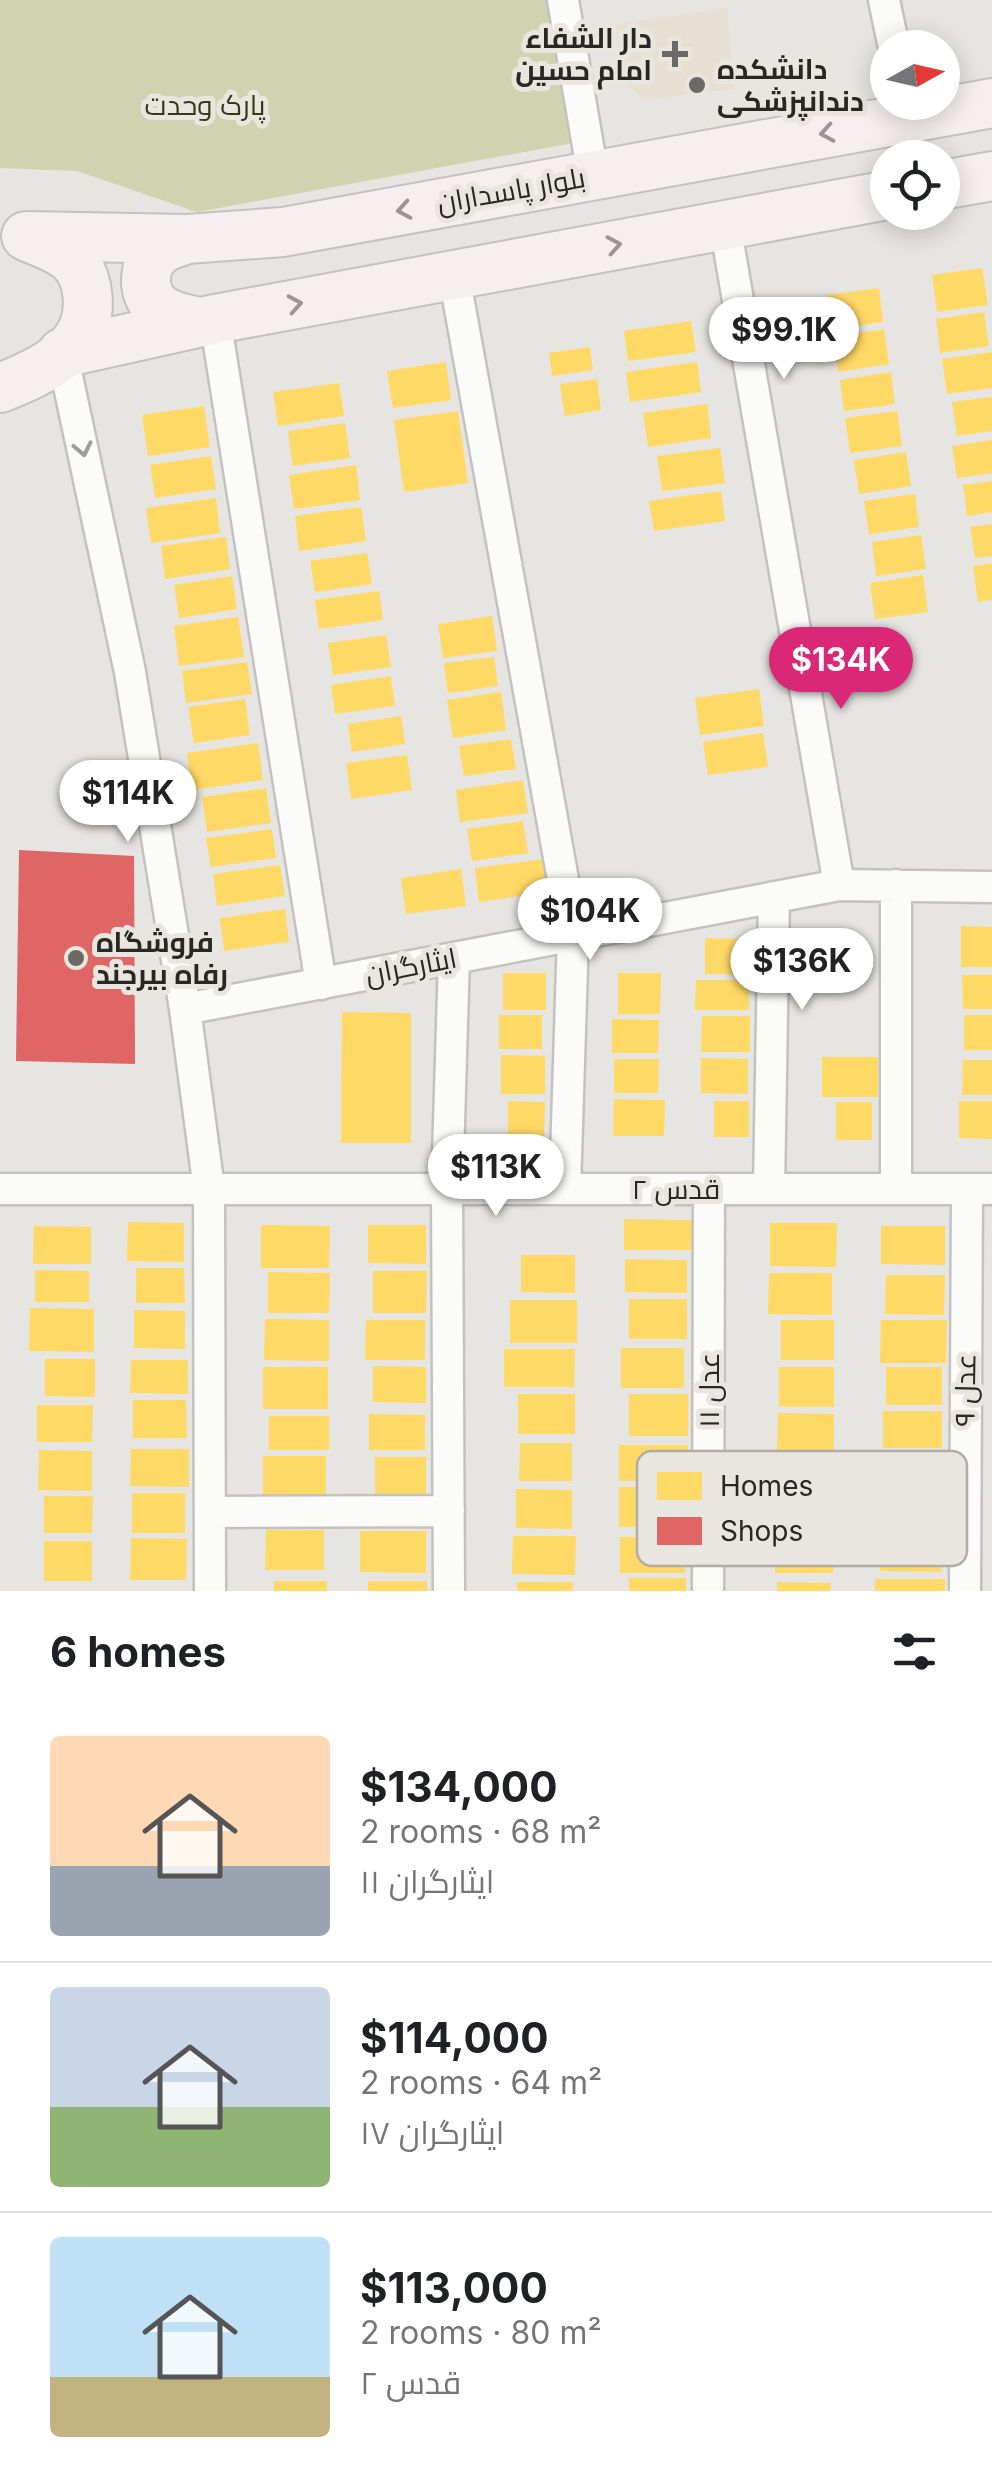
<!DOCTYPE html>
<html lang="en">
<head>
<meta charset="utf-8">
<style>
	body { margin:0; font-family:Inter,Cairo,sans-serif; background:#f2f2f2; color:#202124; height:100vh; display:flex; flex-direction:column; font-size:38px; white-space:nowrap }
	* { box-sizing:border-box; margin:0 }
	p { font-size:32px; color:#757577 }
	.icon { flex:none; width:55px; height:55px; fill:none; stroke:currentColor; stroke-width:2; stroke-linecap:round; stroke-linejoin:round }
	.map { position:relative; height:1591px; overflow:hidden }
	.side { display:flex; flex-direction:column; background:#fff; flex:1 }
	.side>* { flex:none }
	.needle { width:65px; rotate:82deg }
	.tools { position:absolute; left:870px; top:30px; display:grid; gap:20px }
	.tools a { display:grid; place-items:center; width:90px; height:90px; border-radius:50%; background:#fff; box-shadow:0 5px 25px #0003; font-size:50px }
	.price { position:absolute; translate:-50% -85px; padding:0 22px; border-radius:35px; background:#fff; color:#222; font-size:32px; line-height:65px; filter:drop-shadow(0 2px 5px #0008) }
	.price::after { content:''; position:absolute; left:50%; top:60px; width:30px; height:22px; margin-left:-15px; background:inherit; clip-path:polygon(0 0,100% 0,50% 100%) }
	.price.selected { background:#db2777; color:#fff }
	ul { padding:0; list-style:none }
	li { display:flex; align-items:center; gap:30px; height:250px; padding:0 50px }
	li+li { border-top:2px solid #e0e0e0 }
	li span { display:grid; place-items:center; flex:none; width:280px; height:200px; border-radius:10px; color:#555 }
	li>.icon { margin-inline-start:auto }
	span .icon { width:120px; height:120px; fill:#fffc; stroke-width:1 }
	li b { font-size:42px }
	h2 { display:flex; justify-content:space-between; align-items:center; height:120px; padding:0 50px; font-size:42px }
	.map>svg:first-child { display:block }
</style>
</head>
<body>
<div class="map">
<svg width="992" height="1591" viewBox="0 0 992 1591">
	<rect width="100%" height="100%" fill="#e7e5e1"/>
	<path fill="#e8dfd3" d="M727 8 734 89 644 100 624 83 615 24Z"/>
	<path fill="#cfd3af" d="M0 0H547L573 143 197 212 77 171 0 168Z"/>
	<path fill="#ffd966" d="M982 268 988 305 937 312 932 275Z
		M879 288 883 322 832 330 827 295Z
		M984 312 989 346 940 353 936 319Z
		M691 321 696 352 628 361 624 331Z
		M884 329 889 364 838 372 833 337Z
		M590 347 593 370 552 376 549 353Z
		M992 352V388L947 394 942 359Z
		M446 362 451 400 393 408 387 371Z
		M697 362 701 392 630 402 626 372Z
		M891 372 895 404 844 411 840 380Z
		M597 379 601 410 565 416 560 384Z
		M339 383 344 416 278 426 273 392Z
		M992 397V431L957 436 952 402Z
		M707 404 711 438 648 447 643 413Z
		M204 406 210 447 148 456 142 415Z
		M458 411 468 483 404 492 394 420Z
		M897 411 902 446 850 453 845 418Z
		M345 423 350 458 293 466 288 431Z
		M992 440V473L957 478 952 446Z
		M720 448 725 483 662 491 657 456Z
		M906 452 911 486 859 494 854 460Z
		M211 456 216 489 155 498 150 465Z
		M356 465 360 500 294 509 289 475Z
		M992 481V512L967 516 963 485Z
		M721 491 725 521 654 531 649 501Z
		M915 494 919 527 869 534 864 501Z
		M216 498 220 533 151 543 146 508Z
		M361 507 366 541 299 551 295 516Z
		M992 524V556L975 558 970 527Z
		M921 535 926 569 876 576 872 542Z
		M226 537 230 569 165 579 161 546Z
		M367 553 372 584 315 592 310 561Z
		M992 563V600L978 602 973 566Z
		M923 575 928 612 875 619 870 583Z
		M232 576 237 609 179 618 174 585Z
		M379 591 383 620 319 629 315 600Z
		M492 616 497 651 443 658 438 624Z
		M238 617 244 657 179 666 174 626Z
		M386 635 391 667 333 675 328 643Z
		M494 657 498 686 448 693 444 663Z
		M247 662 252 694 186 703 182 671Z
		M391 676 395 706 335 714 331 685Z
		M759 689 764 726 700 735 695 698Z
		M501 692 506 730 453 738 447 700Z
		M245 699 250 735 194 743 188 707Z
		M401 716 405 744 352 752 348 724Z
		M763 733 768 767 708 775 703 742Z
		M511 739 516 769 464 776 459 746Z
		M258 743 263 780 192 790 187 753Z
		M407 755 412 790 351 799 346 763Z
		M523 780 528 813 460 822 456 790Z
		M266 788 271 823 207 832 202 797Z
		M523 821 528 853 472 861 467 829Z
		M272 829 276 858 211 867 206 838Z
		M545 859 550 898 534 900V894L479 902 475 868Z
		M280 865 285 896 217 906 213 874Z
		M461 869 466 906 406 914 401 878Z
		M285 909 289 942 224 951 220 918Z
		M961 926 992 927V967H961Z
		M705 938 748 939V974H705Z
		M503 973H546V1010H503Z
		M618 973H661L660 1014H618Z
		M962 975H992V1009H963Z
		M696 980H749V1010H695Z
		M342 1012 411 1013V1143H341Z
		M499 1015H542V1049H499Z
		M964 1015H992V1050H964Z
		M702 1016H750V1052H701Z
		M612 1019 659 1020 658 1053H612Z
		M501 1055 545 1056V1094H501Z
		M822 1057H878V1097H822Z
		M701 1058 748 1059V1094L701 1093Z
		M614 1059H659L658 1093H614Z
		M963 1060H992V1095H962Z
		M614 1099 665 1100 664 1136H613Z
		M508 1101 545 1102 544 1138H508Z
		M714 1101H749V1137H714Z
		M959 1101H992V1139L959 1138Z
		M836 1102H872V1140H836Z
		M624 1219 693 1220V1250H624Z
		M128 1222 184 1223V1262L127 1261Z
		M770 1223H837L836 1267 770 1266Z
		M261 1225 330 1226 329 1268H261Z
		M368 1225H426V1264L368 1263Z
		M34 1226 91 1227V1264H33Z
		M881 1226H945V1265L881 1264Z
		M521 1255H575V1293L521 1292Z
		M625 1259 687 1260V1293L625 1292Z
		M136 1268H184L185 1303H136Z
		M35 1270 89 1271V1302H35Z
		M373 1271H427L426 1313H373Z
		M268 1272 330 1273 329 1313H268Z
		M769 1273H832V1315L768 1314Z
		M886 1275H945L944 1315 885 1314Z
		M629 1299H687V1339H629Z
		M510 1300H577V1343H510Z
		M30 1308 94 1309V1352L29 1351Z
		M134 1310 185 1311V1349L134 1348Z
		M265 1319 329 1320V1361L264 1360Z
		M366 1320H425V1360H365Z
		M781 1320H834V1360H781Z
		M881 1320H947L946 1363H880Z
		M621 1348H684V1388H621Z
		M504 1349H575L574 1387H504Z
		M45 1359H95V1397L45 1396Z
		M131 1360H188V1394L130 1393Z
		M373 1366 426 1367V1403L373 1402Z
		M263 1367H328V1409H263Z
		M779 1367H834V1407H779Z
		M886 1367H942V1405H886Z
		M518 1394H575V1434H518Z
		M629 1394H688V1436H629Z
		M133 1400H186L187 1438H133Z
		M37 1405H93L92 1442H37Z
		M883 1411H942V1448H883Z
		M778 1413 834 1414V1452L777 1451Z
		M369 1414 425 1415V1450H369Z
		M269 1416H329V1450H269Z
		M520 1443H572V1481H519Z
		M619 1445H688V1481H619Z
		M131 1449H189V1487L130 1486Z
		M39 1450 92 1451V1491L38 1490Z
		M263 1456H326V1496H263Z
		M375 1457H426V1497H375Z
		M619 1487H683V1527H619Z
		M516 1489 572 1490V1529L516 1528Z
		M132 1493H185V1533H132Z
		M44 1496H93L92 1533H44Z
		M775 1528 834 1529 833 1573H775Z
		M266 1530H324V1570H265Z
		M880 1530 941 1531V1572L880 1571Z
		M360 1531H426V1573L360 1572Z
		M513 1536H576L575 1575 512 1574Z
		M620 1537H685V1573H620Z
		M131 1538 187 1539 186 1580H130Z
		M44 1541H92V1581H44Z
		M629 1578H686V1591H629Z
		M875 1579H945V1591H875Z
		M274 1581H327V1591H274Z
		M368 1581H427V1591H368Z
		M517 1582H573V1591H517Z
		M777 1582 831 1583 830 1591H777Z"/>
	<path fill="#e06666" d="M19 850 134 856 135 1064 16 1061Z"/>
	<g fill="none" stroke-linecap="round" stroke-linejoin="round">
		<defs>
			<path id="street" d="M563 0 593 175
				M884 0 894 48
				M725 225 839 885
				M454 275 573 935 565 1189
				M215 319 321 984
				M62 353 130 672 185 1009 209 1189 210 1591
				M185 1009 839 885 992 887
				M0 1189H992
				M769 1189 774 897
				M896 1189V885
				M709 1508 964 1506
				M210 1512 449 1511
				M449 1591 447 1189 454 958
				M708 1591 709 1189
				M965 1591 967 1189"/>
			<path id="primary" d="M942 185 992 176
				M26 236 187 239 283 232 992 103
				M187 239C177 243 164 246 157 253 148 262 146 270 146 283 148 312 177 318 201 322
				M62 353 215 319 888 195
				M0 388C26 378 63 362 78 338 93 315 91 276 70 258 58 248 42 243 28 237"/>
		</defs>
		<use href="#street" stroke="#c4c2bf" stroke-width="35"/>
		<use href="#primary" stroke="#c3c2c1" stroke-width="52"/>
		<use href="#street" stroke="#fbfbfa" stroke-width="30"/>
		<use href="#primary" stroke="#f5f0ef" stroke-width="48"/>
	</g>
	<defs><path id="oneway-chevron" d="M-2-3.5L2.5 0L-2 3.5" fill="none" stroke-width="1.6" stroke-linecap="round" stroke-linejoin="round" transform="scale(2.5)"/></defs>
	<g stroke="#999694">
		<use href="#oneway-chevron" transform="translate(827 133) rotate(170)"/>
		<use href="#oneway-chevron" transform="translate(404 210) rotate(170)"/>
		<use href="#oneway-chevron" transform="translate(614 245) rotate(-10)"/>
		<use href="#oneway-chevron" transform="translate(295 304) rotate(-10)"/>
	</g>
	<use stroke="#9c9c9a" href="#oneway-chevron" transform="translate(83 449) rotate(78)"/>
	<g fill="#6b6a66" stroke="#e9e6df" stroke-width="4">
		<path d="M670 39h10v10h10v10h-10v10h-10v-10h-10v-10h10z"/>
		<circle cx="697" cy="85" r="10"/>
		<circle cx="76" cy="958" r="10"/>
	</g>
	<g text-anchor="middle" stroke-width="10" stroke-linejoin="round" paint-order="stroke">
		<g font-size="28" font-weight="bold" fill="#282724" stroke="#e9e6df" text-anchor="start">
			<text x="652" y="48" text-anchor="end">دار الشفاء<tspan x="652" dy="32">امام حسین</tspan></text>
			<text x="717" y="79">دانشکده<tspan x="717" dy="32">دندانپزشکی</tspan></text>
			<text x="96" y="952">فروشگاه<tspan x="96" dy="32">رفاه بیرجند</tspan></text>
		</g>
		<g font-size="28" fill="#353916" stroke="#e9e6df">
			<text x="205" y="115">پارک وحدت</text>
		</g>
		<g font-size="28" fill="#282724" stroke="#e9e6df">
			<text transform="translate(511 190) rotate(-10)" y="10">بلوار پاسداران</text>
			<text transform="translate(411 966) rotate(-11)" y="10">ایثارگران</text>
			<text x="676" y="1199">قدس ۲</text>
			<text transform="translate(709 1390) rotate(-90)" y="10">عدل ۱۱</text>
			<text transform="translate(965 1390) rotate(-89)" y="10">عدل ۹</text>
		</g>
	</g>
	<rect x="637" y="1451" width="330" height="115" rx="15" fill="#e9e6df" stroke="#afada7" stroke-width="2.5"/>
	<rect x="657" y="1472" width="45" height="28" fill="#ffd966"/>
	<rect x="657" y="1517" width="45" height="28" fill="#e06666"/>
	<g font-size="28" fill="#282724">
		<text x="720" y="1496">Homes</text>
		<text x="720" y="1541">Shops</text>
	</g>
</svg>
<div class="tools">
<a><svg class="needle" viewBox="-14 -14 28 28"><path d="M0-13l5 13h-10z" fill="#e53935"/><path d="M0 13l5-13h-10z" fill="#757577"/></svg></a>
<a><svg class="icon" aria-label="locate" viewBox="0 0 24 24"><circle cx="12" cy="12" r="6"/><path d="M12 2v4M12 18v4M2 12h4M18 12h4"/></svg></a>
</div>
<b class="price" style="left:784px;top:382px">$99.1K</b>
<b class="price selected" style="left:841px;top:712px">$134K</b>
<b class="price" style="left:128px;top:845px">$114K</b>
<b class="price" style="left:590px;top:963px">$104K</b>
<b class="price" style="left:802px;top:1013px">$136K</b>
<b class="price" style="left:496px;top:1219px">$113K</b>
</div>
<section class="side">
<h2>6 homes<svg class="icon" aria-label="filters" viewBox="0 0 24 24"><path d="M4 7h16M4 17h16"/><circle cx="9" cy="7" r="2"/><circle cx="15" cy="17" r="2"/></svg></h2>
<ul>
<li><span style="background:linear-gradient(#ffd9b3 65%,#9aa5b1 0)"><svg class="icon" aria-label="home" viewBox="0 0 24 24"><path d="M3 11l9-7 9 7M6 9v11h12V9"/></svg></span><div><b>$134,000</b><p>2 rooms · 68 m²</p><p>ایثارگران ۱۱</p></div></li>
<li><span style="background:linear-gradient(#c9d6e8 60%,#8fb573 0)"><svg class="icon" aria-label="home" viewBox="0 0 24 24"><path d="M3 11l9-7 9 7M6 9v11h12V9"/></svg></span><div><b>$114,000</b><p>2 rooms · 64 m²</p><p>ایثارگران ۱۷</p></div></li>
<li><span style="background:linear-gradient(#bfe0f5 70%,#c2b280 0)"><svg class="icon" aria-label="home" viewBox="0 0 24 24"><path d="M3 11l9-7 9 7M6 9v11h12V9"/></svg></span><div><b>$113,000</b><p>2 rooms · 80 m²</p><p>قدس ۲</p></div></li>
</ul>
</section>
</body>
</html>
